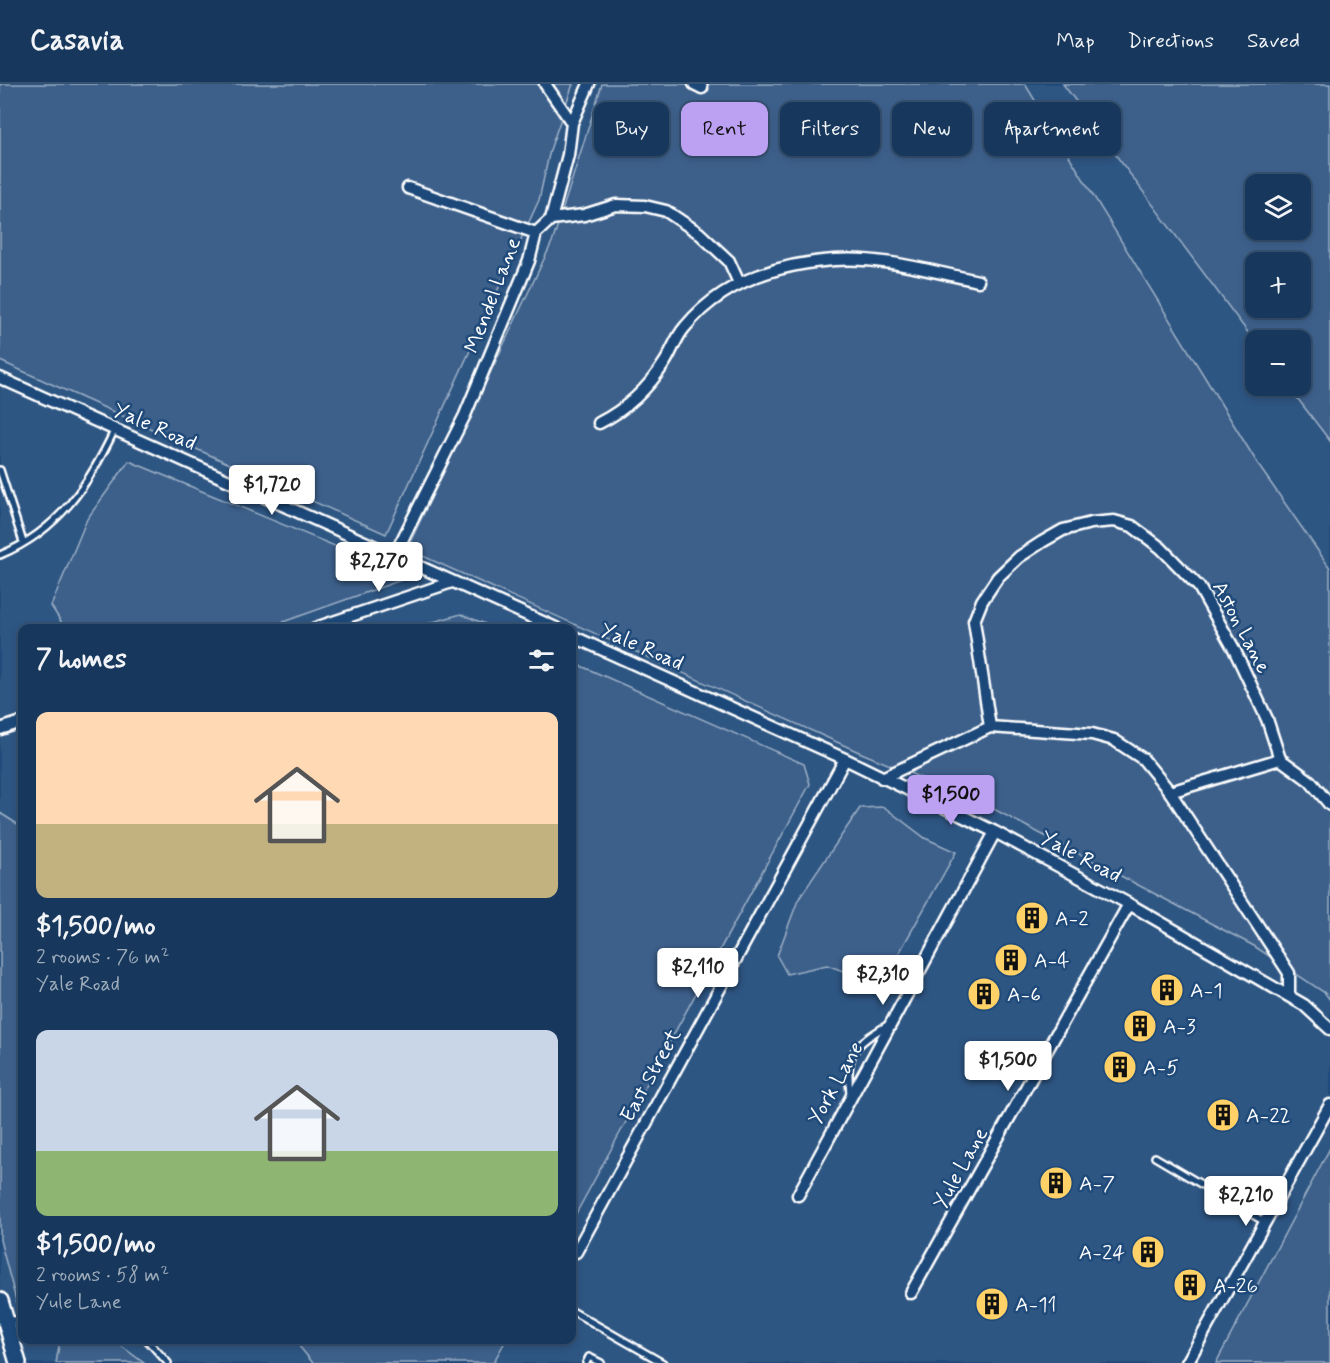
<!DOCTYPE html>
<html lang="en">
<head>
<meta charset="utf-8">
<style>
	body { margin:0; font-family:Mynerve,sans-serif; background:#244365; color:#f1f3f6; height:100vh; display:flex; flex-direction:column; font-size:22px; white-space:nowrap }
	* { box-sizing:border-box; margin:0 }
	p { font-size:20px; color:#9eacbb }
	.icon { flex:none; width:33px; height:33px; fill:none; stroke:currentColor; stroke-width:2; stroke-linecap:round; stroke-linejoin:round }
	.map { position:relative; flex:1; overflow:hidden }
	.sheet { position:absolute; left:18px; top:540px; width:558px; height:720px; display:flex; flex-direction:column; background:#17385c; border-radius:12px; box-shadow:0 3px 9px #0003,0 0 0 2px #365272 }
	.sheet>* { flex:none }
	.banner { position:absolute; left:594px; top:18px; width:570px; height:54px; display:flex; gap:12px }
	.buttons { position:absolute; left:1245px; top:90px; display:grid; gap:12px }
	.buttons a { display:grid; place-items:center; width:66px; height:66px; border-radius:12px; background:#17385c; box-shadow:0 3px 9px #0003,0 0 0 2px #365272; font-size:30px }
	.price { position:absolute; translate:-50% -51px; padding:0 14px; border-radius:6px; background:#fff; color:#222; font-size:20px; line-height:39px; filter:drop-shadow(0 2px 3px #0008) }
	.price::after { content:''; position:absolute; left:50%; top:36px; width:18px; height:14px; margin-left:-9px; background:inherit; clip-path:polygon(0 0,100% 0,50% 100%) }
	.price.on { background:#bca0f2; color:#111 }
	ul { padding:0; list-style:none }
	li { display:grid; align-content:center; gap:12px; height:318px; padding:0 18px }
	li span { display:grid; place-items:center; height:186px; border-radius:12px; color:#555 }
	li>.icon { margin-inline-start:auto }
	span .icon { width:108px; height:108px; fill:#fffc; stroke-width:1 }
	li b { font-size:26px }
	h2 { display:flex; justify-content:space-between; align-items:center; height:72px; padding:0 18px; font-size:26px }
	.chip { padding:0 21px; border-radius:12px; background:#17385c; box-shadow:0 3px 9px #0003,0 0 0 2px #365272; font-size:21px; line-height:54px }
	.chip.on { background:#bca0f2; color:#111 }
	header { display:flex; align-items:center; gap:36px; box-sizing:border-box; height:84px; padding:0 30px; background:#17385c; border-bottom:2px solid #365272 }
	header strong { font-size:28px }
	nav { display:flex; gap:33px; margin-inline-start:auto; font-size:21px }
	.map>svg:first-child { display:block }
</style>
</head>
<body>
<header>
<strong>Casavia</strong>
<nav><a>Map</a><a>Directions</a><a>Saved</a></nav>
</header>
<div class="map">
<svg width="1330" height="1279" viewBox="0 0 1330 1279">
	<rect width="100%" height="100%" fill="#1f4a7a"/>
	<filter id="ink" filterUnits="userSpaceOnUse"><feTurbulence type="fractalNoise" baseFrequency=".0167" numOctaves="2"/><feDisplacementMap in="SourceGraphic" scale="12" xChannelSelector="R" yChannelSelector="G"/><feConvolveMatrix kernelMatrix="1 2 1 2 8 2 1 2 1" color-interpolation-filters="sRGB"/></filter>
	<g filter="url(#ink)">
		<path fill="#2e5683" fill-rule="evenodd" d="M0 0H1330V1279H0ZM1256 100H1300V146H1256ZM1256 178H1300V224H1256ZM1256 256H1300V302H1256ZM22 544H572V1256H22Z"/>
		<path fill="#3c618b" stroke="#9eb0c5" stroke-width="1.5" fill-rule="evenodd" d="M0 0H573L550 66 539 116 386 450 0 277Z
			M602 0H1025L1261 385 1330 484V916L1325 909 1254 862 986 721 859 668 407 465 553 156Z
			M1063 0H1330V357L1288 302H1300V256L1255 258ZM1256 100H1300V146H1256ZM1256 178H1300V224H1256Z
			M129 377 410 493 266 544H65L51 522 87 435Z
			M461 530 495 544H412Z
			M572 578 804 680 810 700 572 1137Z
			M884 723 925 754 956 768 881 901 827 881 787 890 777 872 798 816 860 724Z
			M0 729 22 743V1215L17 1220 0 1156Z
			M1330 1064V1279H1216Z
			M60 1256H113L144 1279H56Z
			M294 1256H506L493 1279H313Z"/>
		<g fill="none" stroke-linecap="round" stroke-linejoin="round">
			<defs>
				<path id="lane" d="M0 386 23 458
					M0 471C59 447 89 400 115 345
					M850 1010C846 967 853 962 889 940
					M1155 1073 1265 1138
					M572 1227 663 1279
					M7 1238 22 1234
					M147 1256 168 1279
					M586 1279 589 1273 601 1279"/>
				<path id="street" d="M545 0 572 39
					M694 0 702 4
					M408 104 536 149
					M551 135 568 71 572 39 589 0
					M0 294 556 544
					M599 339C627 325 648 305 665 278 672 267 676 253 685 243 722 198 778 180 834 176 881 172 933 188 978 197
					M394 472 465 331 529 177 536 149 551 135 584 131 616 121 645 122 666 127 699 149 729 177 739 199
					M315 544 452 498
					M572 552 845 675 995 748 1129 820 1304 921 1330 945
					M0 645 22 638
					M882 694 990 643
					M1170 708 1280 675
					M1289 912V889L1170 708 1143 675 1114 656 1092 650 990 643 974 537 982 517 998 493 1019 473 1042 458 1063 446 1091 439 1114 437 1132 442 1161 464 1199 503 1234 565 1267 635 1280 675 1310 697 1330 721
					M798 1111 995 748
					M576 1168 845 675
					M911 1209 1129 820
					M1187 1279 1330 1021"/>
				<path id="secondary" d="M0 1217 18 1279"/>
			</defs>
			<use href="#lane" stroke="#fff" stroke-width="10"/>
			<use href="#street" stroke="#fff" stroke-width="15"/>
			<use href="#secondary" stroke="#fff" stroke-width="20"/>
			<use href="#lane" stroke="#1f4a7a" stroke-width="5"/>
			<use href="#street" stroke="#1f4a7a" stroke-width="10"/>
			<use href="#secondary" stroke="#1f4a7a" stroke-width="15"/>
		</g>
	</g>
	<defs>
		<symbol id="building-disc" viewBox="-11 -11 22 22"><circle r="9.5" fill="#ffd166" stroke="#1f4a7a"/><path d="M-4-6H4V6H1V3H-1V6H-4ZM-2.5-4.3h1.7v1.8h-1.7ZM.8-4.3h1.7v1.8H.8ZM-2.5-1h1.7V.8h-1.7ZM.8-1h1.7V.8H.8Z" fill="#111"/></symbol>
	</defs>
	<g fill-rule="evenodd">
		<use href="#building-disc" x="1013" y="815" width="38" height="38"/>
		<use href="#building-disc" x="992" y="857" width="38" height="38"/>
		<use href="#building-disc" x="1148" y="887" width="38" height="38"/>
		<use href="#building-disc" x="965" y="891" width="38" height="38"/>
		<use href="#building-disc" x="1121" y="923" width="38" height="38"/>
		<use href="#building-disc" x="1101" y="964" width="38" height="38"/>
		<use href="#building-disc" x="1204" y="1012" width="38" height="38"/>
		<use href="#building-disc" x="1037" y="1080" width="38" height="38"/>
		<use href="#building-disc" x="1129" y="1149" width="38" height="38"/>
		<use href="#building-disc" x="1171" y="1182" width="38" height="38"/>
		<use href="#building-disc" x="973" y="1201" width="38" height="38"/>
	</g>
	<g text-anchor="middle" stroke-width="5" stroke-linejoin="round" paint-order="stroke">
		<g font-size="21" fill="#fff" stroke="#1f4a7a">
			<text transform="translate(492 211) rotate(-69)" y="7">Mendel Lane</text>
			<text transform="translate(155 342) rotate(24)" y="7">Yale Road</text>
			<text transform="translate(1242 543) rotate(62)" y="7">Aston Lane</text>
			<text transform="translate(642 562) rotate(24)" y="7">Yale Road</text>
			<text transform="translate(1081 772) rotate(28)" y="7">Yale Road</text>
			<text transform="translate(650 991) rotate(-61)" y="7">East Street</text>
			<text transform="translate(835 999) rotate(-61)" y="7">York Lane</text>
			<text transform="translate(960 1084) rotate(-61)" y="7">Yule Lane</text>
		</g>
		<g font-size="21" fill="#fff" stroke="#1f4a7a" text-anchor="start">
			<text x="1055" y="841">A-2</text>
			<text x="1034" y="883">A-4</text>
			<text x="1190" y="913">A-1</text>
			<text x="1007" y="917">A-6</text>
			<text x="1163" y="949">A-3</text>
			<text x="1143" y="990">A-5</text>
			<text x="1246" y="1038">A-22</text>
			<text x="1079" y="1106">A-7</text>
			<text x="1125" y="1175" text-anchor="end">A-24</text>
			<text x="1213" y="1208">A-26</text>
			<text x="1015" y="1227">A-11</text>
		</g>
	</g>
</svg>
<div class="buttons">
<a><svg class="icon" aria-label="layers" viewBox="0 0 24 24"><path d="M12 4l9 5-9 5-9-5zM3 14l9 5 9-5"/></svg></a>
<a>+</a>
<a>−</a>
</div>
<b class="price" style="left:272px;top:432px">$1,720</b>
<b class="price" style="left:379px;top:509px">$2,270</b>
<b class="price on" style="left:951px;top:742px">$1,500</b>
<b class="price" style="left:698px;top:915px">$2,110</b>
<b class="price" style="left:883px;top:922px">$2,310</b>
<b class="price" style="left:1008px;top:1008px">$1,500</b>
<b class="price" style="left:1246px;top:1143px">$2,210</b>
<div class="banner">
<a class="chip">Buy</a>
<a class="chip on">Rent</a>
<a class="chip">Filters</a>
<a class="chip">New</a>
<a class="chip">Apartment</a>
</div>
<section class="sheet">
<h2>7 homes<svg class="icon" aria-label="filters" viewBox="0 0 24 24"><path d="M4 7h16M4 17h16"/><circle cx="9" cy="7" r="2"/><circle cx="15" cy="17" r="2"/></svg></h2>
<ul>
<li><span style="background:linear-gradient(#ffd9b3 60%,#c2b280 0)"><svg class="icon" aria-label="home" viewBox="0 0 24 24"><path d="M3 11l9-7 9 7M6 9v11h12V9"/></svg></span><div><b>$1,500/mo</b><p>2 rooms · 76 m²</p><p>Yale Road</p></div></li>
<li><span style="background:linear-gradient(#c9d6e8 65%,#8fb573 0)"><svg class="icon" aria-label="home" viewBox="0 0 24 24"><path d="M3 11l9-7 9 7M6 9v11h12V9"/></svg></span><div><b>$1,500/mo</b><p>2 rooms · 58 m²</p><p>Yule Lane</p></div></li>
</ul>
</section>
</div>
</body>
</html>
